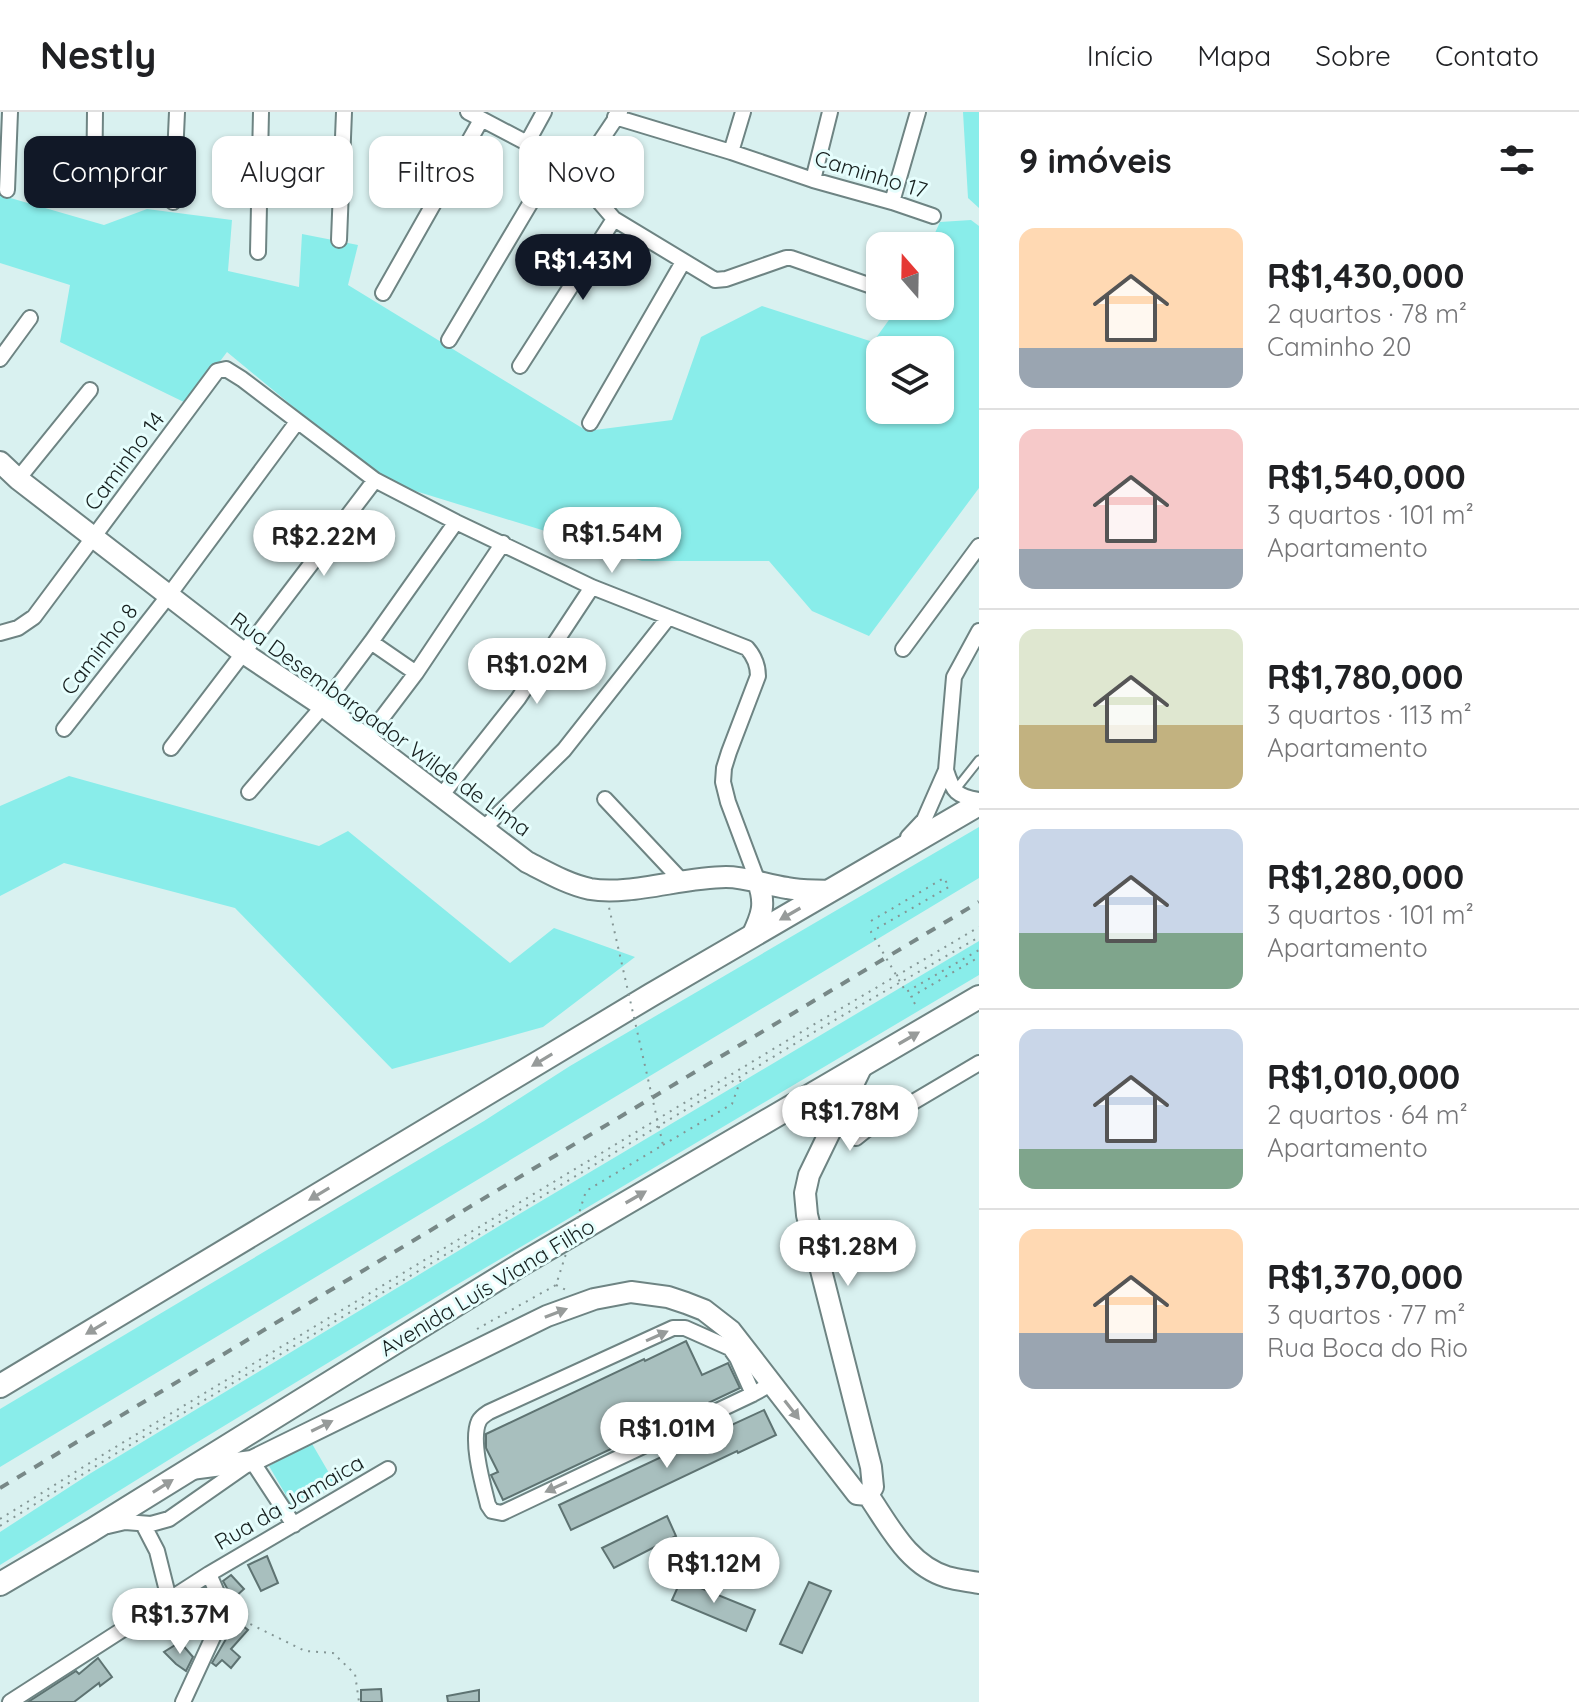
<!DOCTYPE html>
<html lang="pt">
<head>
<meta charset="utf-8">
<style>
	body { margin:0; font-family:Quicksand,sans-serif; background:#f6f6f6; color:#202124; height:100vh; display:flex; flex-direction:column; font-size:30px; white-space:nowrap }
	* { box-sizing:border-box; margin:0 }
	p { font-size:26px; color:#757577 }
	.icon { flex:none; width:44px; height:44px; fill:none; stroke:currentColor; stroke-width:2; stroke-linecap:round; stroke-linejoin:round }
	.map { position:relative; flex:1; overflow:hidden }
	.side { display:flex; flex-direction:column; background:#fff; width:600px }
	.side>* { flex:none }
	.top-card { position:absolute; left:24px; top:24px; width:760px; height:72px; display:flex; gap:16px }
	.needle { width:52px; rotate:340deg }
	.controls { position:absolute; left:866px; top:120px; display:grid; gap:16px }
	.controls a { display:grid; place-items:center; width:88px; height:88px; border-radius:16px; background:#fff; box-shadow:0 2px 6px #0004; font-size:40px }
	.price { position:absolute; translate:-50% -68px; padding:0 18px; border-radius:28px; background:#fff; color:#222; font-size:26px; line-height:52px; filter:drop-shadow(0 2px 4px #0008) }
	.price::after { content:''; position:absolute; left:50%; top:48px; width:24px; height:18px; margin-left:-12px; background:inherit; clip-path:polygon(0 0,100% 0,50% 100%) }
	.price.active { background:#111827; color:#fff }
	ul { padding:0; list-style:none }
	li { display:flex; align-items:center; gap:24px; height:200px; padding:0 40px }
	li+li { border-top:2px solid #e0e0e0 }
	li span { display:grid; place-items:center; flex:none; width:224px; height:160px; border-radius:16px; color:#555 }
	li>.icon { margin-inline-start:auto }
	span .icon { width:96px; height:96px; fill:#fffc; stroke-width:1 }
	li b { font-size:34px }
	h2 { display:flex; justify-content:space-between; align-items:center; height:96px; padding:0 40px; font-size:34px }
	.pill { padding:0 28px; border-radius:16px; background:#fff; box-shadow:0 2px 6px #0004; font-size:28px; line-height:72px }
	.pill.active { background:#111827; color:#fff }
	header { display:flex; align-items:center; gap:48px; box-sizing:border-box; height:112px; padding:0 40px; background:#fff; border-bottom:2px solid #e0e0e0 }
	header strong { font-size:38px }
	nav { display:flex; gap:44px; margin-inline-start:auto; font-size:28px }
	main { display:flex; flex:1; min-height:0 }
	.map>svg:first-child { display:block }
</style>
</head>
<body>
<header>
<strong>Nestly</strong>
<nav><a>Início</a><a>Mapa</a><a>Sobre</a><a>Contato</a></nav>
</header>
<main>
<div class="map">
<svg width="979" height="1590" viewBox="0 0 979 1590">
	<rect width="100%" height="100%" fill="#d9f1f0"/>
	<path fill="#89edea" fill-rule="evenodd" d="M963 0H979V96L968 86Z
		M0 83 104 113 147 97 232 108 228 159 299 175 302 122 358 133 348 173 587 319 672 308 701 225 762 194 873 230 899 194H940V134H929L940 110 971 108 979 114V376L869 524 812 499 769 449H642L383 369 227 240 188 292 60 230 70 173 0 151ZM880 238H940V298H880Z
		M69 664 319 734 348 719 510 851 554 816 635 845 543 915 392 957 235 796 64 751 0 784V694Z
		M979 715V766L0 1355V1297L484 1009 570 954Z
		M979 829V863L453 1175 191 1334 0 1453V1420L91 1361 511 1107Z
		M311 1330 336 1373 294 1397 269 1354Z"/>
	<path fill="#a8bfbe" stroke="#5e7372" stroke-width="2" d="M686 1229 702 1263 728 1251 740 1276 503 1388 491 1363 498 1360 486 1336V1322L644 1247 645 1249Z
		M764 1298 776 1323 738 1341 737 1339 571 1418 559 1393 723 1316V1317Z
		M667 1404 676 1424 614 1456 602 1436Z
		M267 1444 278 1471 261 1479 248 1453Z
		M231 1463 244 1477 233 1487 223 1469Z
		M681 1468 755 1498 746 1519 672 1488Z
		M809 1470 831 1479 802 1541 780 1532Z
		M235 1508 248 1518 231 1537 240 1545 231 1556 222 1548 216 1554 212 1551 226 1527 224 1526 229 1514Z
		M180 1530 193 1545 186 1559 176 1552 164 1540Z
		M98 1546 112 1565 100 1574 99 1571 74 1590H28L76 1559 79 1562Z
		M381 1577 382 1590H361V1578Z
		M479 1578V1590H448L447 1584Z"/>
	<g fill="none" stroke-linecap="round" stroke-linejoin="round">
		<defs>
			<path id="service" d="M956 677 979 648"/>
			<path id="minor" d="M468 0 527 31 556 48 577 64 614 107 715 168 726 167 786 146H791L880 177
				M615 5 731 40 813 68 892 90 933 104
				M527 31 544 0
				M731 40 743 0
				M577 64 620 0
				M813 68 830 0
				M7 78 10 0
				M94 86 95 0
				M173 90 177 0
				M892 90 918 0
				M339 128 344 0
				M258 140 261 0
				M383 181 481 8
				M449 228 556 48
				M0 247 30 206
				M520 254 614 107
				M590 311 683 150
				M18 367 90 278
				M0 521 18 516 34 505 217 259 226 257 242 267 375 368 456 410 592 475 747 536C754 544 758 553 758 564L729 640 724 656 723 670 728 690 758 770
				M371 530 416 561
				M903 537 979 434
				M64 617 169 483 297 310
				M366 627 416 561 503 431
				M171 636 375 368
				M946 658C953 680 956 684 979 688
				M249 680 323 594 371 530 456 410
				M441 684 518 587 592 475
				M605 687 681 768
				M484 716 564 638 668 506
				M908 725 924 708 946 658 954 565 979 519
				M856 1026 866 1018 979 951
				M753 1282 737 1246 730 1236 685 1216H673L489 1300C486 1302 481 1305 479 1309 470 1328 483 1373 488 1393L492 1399 502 1401 753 1282 771 1272
				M143 1412 157 1439 169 1487
				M108 1414 125 1410 151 1412 169 1407 252 1349 294 1413
				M10 1590 209 1462 388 1357
				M183 1590 225 1499 209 1462"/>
			<path id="secondary" d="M0 350 18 367 242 540 323 594 527 750C547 760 567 772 590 777 629 784 683 765 726 765 747 765 766 773 787 776 801 779 816 778 830 779
				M752 824C762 803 766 792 758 770
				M862 954 809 1063 805 1081 807 1103 871 1355 873 1375 868 1383
				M191 1357 252 1349 547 1204 594 1187 631 1180 668 1185 686 1191 704 1198 731 1219 857 1382 868 1383C890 1415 908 1453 947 1465 957 1468 969 1469 979 1471"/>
			<path id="trunk" d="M0 1274 651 883 979 692
				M0 1472 92 1418 520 1153 979 885"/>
		</defs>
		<use href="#service" stroke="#6e8483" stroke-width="11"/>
		<use href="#minor" stroke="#6e8483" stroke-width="18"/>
		<use href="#secondary" stroke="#6e8483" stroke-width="24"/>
		<use href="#trunk" stroke="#6e8483" stroke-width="26"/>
		<path stroke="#849695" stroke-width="2" stroke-dasharray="2 6" stroke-linecap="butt" d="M915 892 911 885 979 845
			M663 1033 732 992 742 964
			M556 1173 566 1178
			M0 1407 109 1339 813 913 979 815
			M0 1414 112 1344 816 919 979 825
			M236 1505 305 1539 333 1541 355 1562 359 1590"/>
		<use href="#service" stroke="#fff" stroke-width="7"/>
		<use href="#minor" stroke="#fff" stroke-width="14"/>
		<use href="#secondary" stroke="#fff" stroke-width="20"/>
		<use href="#trunk" stroke="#fff" stroke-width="22"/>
		<path stroke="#788887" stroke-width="4" stroke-dasharray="10 10" stroke-linecap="butt" d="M0 1376 979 790"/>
		<path stroke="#849695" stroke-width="2" stroke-dasharray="2 6" stroke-linecap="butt" d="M871 809 944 766 949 775 871 820 906 880 979 838
			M477 1217 556 1173 586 1079 663 1033 608 791"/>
	</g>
	<defs><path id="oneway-solid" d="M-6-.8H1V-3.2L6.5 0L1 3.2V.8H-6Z" transform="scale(2)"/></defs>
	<g fill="#979b9a">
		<use href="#oneway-solid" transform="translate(790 802) rotate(150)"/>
		<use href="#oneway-solid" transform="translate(909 926) rotate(-30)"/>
		<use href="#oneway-solid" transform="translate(542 948) rotate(149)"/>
		<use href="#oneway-solid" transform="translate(319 1082) rotate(149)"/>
		<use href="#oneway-solid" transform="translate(636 1085) rotate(-30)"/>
		<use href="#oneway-solid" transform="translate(556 1201) rotate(-21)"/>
		<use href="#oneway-solid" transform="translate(96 1216) rotate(149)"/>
		<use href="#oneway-solid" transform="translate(657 1224) rotate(-24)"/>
		<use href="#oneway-solid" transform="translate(792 1298) rotate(52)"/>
		<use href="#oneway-solid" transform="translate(322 1314) rotate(-26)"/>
		<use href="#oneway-solid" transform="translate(163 1374) rotate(-32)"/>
		<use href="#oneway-solid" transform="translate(556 1375) rotate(155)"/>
	</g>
	<g text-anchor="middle" stroke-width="6" stroke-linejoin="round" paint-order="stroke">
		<g font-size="22" fill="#17201f" stroke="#e6fefd">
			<text transform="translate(871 62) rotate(17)" y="8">Caminho 17</text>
			<text transform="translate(124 349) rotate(-53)" y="8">Caminho 14</text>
			<text transform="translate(99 537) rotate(-52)" y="8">Caminho 8</text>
			<text transform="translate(381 612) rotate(36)" y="8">Rua Desembargador Wilde de Lima</text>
			<text transform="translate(487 1175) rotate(-31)" y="8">Avenida Luís Viana Filho</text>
			<text transform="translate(289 1390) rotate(-30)" y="8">Rua da Jamaica</text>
		</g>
	</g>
</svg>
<div class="controls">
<a><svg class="needle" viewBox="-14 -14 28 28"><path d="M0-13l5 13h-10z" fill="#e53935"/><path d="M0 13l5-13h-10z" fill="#757577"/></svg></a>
<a><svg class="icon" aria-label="layers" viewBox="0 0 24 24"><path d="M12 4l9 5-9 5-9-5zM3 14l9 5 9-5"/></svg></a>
</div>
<b class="price active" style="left:583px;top:190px">R$1.43M</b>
<b class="price" style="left:612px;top:463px">R$1.54M</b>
<b class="price" style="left:324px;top:466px">R$2.22M</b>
<b class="price" style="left:537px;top:594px">R$1.02M</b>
<b class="price" style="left:850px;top:1041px">R$1.78M</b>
<b class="price" style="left:848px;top:1176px">R$1.28M</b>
<b class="price" style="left:667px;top:1358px">R$1.01M</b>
<b class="price" style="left:714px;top:1493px">R$1.12M</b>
<b class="price" style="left:180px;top:1544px">R$1.37M</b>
<div class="top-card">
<a class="pill active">Comprar</a>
<a class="pill">Alugar</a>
<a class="pill">Filtros</a>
<a class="pill">Novo</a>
</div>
</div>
<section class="side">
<h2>9 imóveis<svg class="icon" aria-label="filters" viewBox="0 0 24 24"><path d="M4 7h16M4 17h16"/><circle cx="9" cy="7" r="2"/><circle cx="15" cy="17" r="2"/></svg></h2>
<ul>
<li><span style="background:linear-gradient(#ffd9b3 75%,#9aa5b1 0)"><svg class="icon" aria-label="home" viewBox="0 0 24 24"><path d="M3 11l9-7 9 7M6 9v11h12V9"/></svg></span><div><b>R$1,430,000</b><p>2 quartos · 78 m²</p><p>Caminho 20</p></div></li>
<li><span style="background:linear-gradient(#f6c9c9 75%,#9aa5b1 0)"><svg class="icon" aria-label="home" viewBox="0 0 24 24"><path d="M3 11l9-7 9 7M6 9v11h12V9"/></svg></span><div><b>R$1,540,000</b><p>3 quartos · 101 m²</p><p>Apartamento</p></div></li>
<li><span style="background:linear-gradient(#dfe7d0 60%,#c2b280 0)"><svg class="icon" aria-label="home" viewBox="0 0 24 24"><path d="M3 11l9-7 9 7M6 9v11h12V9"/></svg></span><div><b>R$1,780,000</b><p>3 quartos · 113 m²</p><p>Apartamento</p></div></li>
<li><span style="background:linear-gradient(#c9d6e8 65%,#7fa58c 0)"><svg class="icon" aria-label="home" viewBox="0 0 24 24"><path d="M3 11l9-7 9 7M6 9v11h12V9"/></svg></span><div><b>R$1,280,000</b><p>3 quartos · 101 m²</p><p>Apartamento</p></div></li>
<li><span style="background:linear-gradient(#c9d6e8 75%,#7fa58c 0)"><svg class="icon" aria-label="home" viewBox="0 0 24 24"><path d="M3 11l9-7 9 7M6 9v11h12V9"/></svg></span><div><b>R$1,010,000</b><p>2 quartos · 64 m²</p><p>Apartamento</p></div></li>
<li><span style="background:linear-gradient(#ffd9b3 65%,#9aa5b1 0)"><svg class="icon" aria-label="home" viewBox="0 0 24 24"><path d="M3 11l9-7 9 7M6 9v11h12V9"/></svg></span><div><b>R$1,370,000</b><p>3 quartos · 77 m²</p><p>Rua Boca do Rio</p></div></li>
</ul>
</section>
</main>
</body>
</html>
